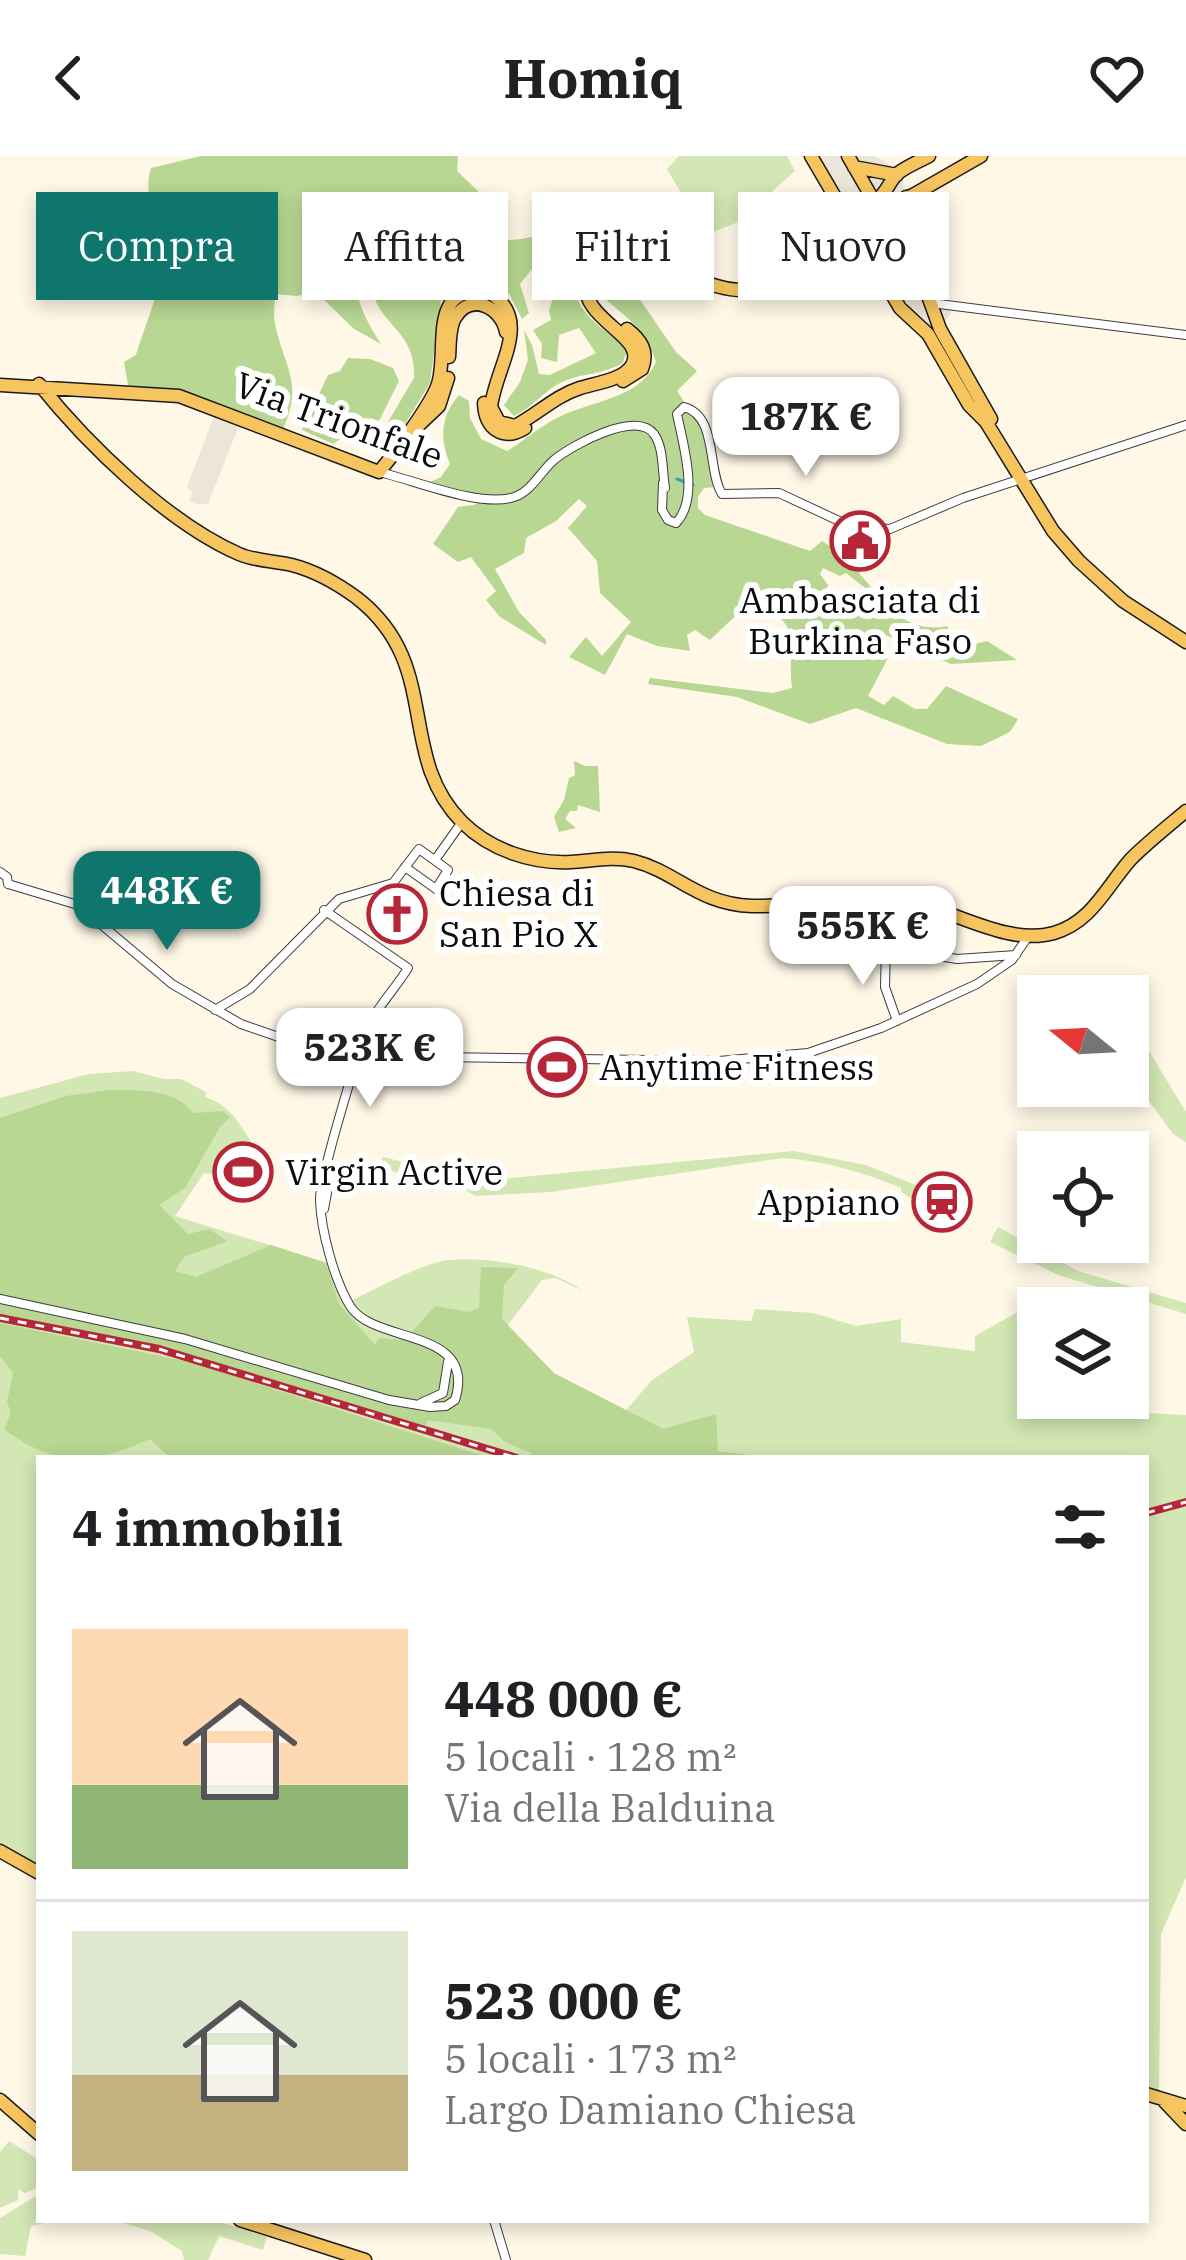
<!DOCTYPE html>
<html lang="it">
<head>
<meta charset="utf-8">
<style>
	body { margin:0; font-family:"IBM Plex Serif",serif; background:#f6f6f6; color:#202124; height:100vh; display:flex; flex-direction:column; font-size:45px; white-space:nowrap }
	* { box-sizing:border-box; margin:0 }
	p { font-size:39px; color:#757577 }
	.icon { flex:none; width:66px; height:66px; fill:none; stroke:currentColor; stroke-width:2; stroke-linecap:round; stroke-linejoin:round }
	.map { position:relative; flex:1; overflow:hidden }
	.details { position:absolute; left:36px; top:1299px; width:1113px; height:768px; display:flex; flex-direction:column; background:#fff; border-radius:0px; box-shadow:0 6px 18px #0003 }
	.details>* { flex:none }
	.guide { position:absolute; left:36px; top:36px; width:1116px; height:108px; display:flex; gap:24px }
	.needle { width:78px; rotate:288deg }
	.tools { position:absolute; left:1017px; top:819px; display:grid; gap:24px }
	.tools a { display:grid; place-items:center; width:132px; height:132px; border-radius:0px; background:#fff; box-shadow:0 6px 18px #0003; font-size:60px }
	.price { position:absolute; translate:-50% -102px; padding:0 27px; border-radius:24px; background:#fff; color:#222; font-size:39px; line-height:78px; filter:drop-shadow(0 3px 6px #0008) }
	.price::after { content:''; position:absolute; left:50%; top:72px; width:36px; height:27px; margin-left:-18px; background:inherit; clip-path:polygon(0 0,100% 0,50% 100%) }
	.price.on { background:#0f766e; color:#fff }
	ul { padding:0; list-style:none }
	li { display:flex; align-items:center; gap:36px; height:300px; padding:0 36px }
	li+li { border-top:3px solid #e0e0e0 }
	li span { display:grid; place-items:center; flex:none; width:336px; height:240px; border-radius:0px; color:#555 }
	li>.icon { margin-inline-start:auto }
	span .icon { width:144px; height:144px; fill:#fffc; stroke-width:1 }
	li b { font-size:51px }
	h2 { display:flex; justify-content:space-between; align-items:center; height:144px; padding:0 36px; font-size:51px }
	.pill { padding:0 42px; border-radius:0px; background:#fff; box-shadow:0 6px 18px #0003; font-size:42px; line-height:108px }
	.pill.on { background:#0f766e; color:#fff }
	header { display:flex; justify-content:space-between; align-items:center; height:156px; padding:0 36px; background:#fff; font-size:54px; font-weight:700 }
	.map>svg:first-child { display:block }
</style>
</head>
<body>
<header><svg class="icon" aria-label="back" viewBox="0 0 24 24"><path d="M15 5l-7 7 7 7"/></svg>Homiq<svg class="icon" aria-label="heart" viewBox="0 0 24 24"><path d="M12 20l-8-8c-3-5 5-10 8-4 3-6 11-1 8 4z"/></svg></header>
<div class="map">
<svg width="1186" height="2104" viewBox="0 0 1186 2104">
	<rect width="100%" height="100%" fill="#fff8e7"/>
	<path fill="#d2e7b3" d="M679 0H787L795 15 738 66 706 79 667 13Z
		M1135 872 1186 956V986L1173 978 1128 916V873Z
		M133 915 164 923H181L206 936 205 941C229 948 240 968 253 989L233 1003 222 1019 204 1017 175 1060 331 1108 344 1148C370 1136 422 1107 448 1104 489 1100 550 1111 583 1135L556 1122 542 1124 502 1177 543 1214 626 1254 652 1224 694 1196 687 1161 751 1165 755 1153 813 1157 856 1170 901 1163V1186L975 1195V1180L1027 1151 1038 1171 1027 1179 1024 1191 1033 1201 1044 1261 1133 1250 1144 1257 1186 1259V1721L1161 1778 1159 1936 1146 1932V1302H39V1711L0 1689V942L89 918Z
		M794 995 866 1009 970 1051 959 1070 901 1036V1032C863 1016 825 1005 783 1002L551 1036 476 1040 459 1031 379 1012 383 1001 456 1019 501 1023Z
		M998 1071 1078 1115 1186 1147V1158L1058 1119 990 1086Z
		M9 1985 39 2004V2031L25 2037 18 2033V2044L0 2052V1996Z
		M39 2038V2064H60L31 2070 25 2100 0 2098V2062Z
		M115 2064H214L267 2081 263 2094 219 2080 208 2104H184L182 2095 152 2076Z"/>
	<path fill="#b7d792" d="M201 0H458L457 15 481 38 488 66 476 87C500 82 520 87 543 77L540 103 520 128 529 157 522 163 505 130 484 121 463 128 441 144 430 227 397 281H379L414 222C416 176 384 173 372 136L387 109 382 113 379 102 359 93C351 135 359 153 381 188L354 173 315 135 297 140 275 138C275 147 273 159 275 168 284 211 304 226 283 273L200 242 129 234 124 206 136 199C145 169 168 116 164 86 161 56 141 44 151 12Z
		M609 118 623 119 676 196 697 215 677 235 705 277 715 331 704 332 698 341V352L705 359 810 395 822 385 863 410 859 417 871 431 865 432 846 417 840 420 823 412 820 418 828 429 825 438 846 454 864 439C892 454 915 478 947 470L949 474 938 479 946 495 987 485 1017 504 951 508 881 477 862 483 870 493 888 502 868 540 884 549 893 540 915 553H927L946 530 1018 563 1010 576 981 590 947 588 856 552 810 568 737 541 648 528 650 522 773 537 792 532C786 484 807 468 750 446L710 484 695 474 687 479 690 495 657 490 627 478 605 519 569 501 586 481 602 500 631 466 600 437 597 405 568 372 587 350 579 343 556 365 526 382 524 397 495 413 519 456 546 484V489L500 461 486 444 496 435 471 401 458 406 433 388 458 351 474 349 485 342 430 326 441 321 450 308C439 283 441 259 459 239L469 245 470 262 481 283 507 295C524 285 539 271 557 262 591 244 639 244 656 206 645 173 630 164 604 142V126Z
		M574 130C579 162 605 172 627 193L623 207C604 218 584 217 564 225 545 233 533 252 514 260L504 249 520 226 528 204 524 174 532 189 539 218 550 219 596 197 579 172 559 179 557 206 541 202 542 188 533 174 551 164 549 155 555 135 564 143Z
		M348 202 370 203 393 212 399 225 379 265 371 262 333 288 302 274 328 219 340 215Z
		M574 605 585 610H598L600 656 578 649 577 655H570L565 663 576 672 559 676 554 661 564 644 569 622 575 619Z
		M109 934C139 935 174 931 193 957L223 955 230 961 220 971 185 1032 159 1049 188 1078 209 1073 227 1085 184 1101 175 1115 196 1121 271 1089 326 1107 339 1148 375 1189 379 1182 405 1184 435 1150 468 1156 479 1152 481 1111 518 1112 504 1129 502 1163 554 1217 663 1273 716 1258 718 1295 772 1302H531V1297L505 1286 491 1273 428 1264 424 1273 160 1192 0 1161V962L66 940Z
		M0 1167 189 1206 490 1302H170L150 1283C92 1309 56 1312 4 1273L11 1257 7 1246 13 1217 0 1200Z"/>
	<path fill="#ece5d9" d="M805 0H875L888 7 901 23 917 59 916 72 909 83 951 157 945 166 921 179 899 161Z
		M217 252 242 262 208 348H197L189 345 193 337 187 331Z"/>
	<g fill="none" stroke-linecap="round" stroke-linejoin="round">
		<path stroke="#369bca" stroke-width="3" d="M677 323 693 329"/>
		<defs>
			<path id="minor" d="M931 147 1186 179
				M379 316C414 324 480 352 514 341 531 336 541 315 554 304 572 289 636 254 654 278 664 292 662 315 665 332
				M663 327 662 354 668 364 676 367C700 342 683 288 677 258L684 251C718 260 707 314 722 338L779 337 852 371 890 373 963 342 1186 269
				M435 704 462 666
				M0 716 7 721 8 728
				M8 728 78 749 172 828 241 868 296 887 364 900 719 905 808 897 881 872 977 828 1012 804 1027 782
				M215 854 250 833 339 743 393 727 419 693 448 714 436 733 405 711
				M897 865 885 831 886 791 957 803 1016 799
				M324 1053 331 1015
				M0 1143 185 1183 389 1244 430 1251 446 1250 455 1244C478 1171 374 1189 350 1150 334 1123 321 1075 320 1044 319 1025 361 883 371 865 381 847 397 830 408 812L324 754
				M421 1247 443 1237 448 1206
				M494 2064 506 2104"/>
			<path id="major" d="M811 0 900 152 928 178 969 249 986 266 1053 375 1079 405 1123 445 1186 486
				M848 0 927 137 940 173 991 263
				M854 11 897 19
				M877 54 913 39 981 0
				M897 88 907 67 906 41
				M449 201C450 189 449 172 455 162 471 135 502 152 506 176
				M623 225 642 213C649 195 641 184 627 173
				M39 228C88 289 168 367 239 398 255 405 275 405 292 409 315 415 338 428 357 442 443 509 395 598 462 666 490 694 532 708 571 706 592 705 612 700 634 705 677 716 698 748 752 750 801 752 847 735 896 742 948 750 1005 791 1054 777 1092 766 1106 731 1131 703 1148 686 1167 671 1186 655
				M0 229 179 240 379 316C394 298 431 249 438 228 449 193 426 125 490 137 534 164 495 212 491 251L499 266 515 270C538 258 555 240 580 232 596 227 623 224 632 209 648 180 580 165 586 125 620 70 696 138 747 134 790 130 851 71 881 40 887 34 891 24 897 18 905 11 920 5 929 0
				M484 247C485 272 502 286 525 272
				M419 269 439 250 448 222
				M0 1695 39 1717
				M1146 1938 1186 1950
				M0 1944 39 1978
				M1164 1945 1186 1968
				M240 2064 365 2104"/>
		</defs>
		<use href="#minor" stroke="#3d3d3d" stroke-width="10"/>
		<use href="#major" stroke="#1b1b1b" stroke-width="15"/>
		<use href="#minor" stroke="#fff" stroke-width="8"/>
		<use href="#major" stroke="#f6c55f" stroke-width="12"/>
		<defs>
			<path id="rail" d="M0 1162 159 1193 517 1302
				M1146 1357 1186 1346"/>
		</defs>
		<use href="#rail" stroke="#b62639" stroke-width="8"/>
		<use href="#rail" stroke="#fff" stroke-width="3" stroke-dasharray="9" stroke-linecap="butt"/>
	</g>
	<defs>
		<symbol id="civic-ring" viewBox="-11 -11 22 22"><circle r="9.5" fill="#fff" stroke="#b62639" stroke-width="1.5"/><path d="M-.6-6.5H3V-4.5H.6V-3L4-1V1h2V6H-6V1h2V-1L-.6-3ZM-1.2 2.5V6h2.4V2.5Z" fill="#b62639"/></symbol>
		<symbol id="church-ring" viewBox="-11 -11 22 22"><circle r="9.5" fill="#fff" stroke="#b62639" stroke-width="1.5"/><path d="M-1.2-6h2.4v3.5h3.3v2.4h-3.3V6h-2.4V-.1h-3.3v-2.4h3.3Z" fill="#b62639"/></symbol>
		<symbol id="stadium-ring" viewBox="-11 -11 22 22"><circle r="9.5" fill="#fff" stroke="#b62639" stroke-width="1.5"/><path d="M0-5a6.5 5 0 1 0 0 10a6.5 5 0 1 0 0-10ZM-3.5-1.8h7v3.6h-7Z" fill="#b62639"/></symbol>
		<symbol id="station-ring" viewBox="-11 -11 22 22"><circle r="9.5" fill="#fff" stroke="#b62639" stroke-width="1.5"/><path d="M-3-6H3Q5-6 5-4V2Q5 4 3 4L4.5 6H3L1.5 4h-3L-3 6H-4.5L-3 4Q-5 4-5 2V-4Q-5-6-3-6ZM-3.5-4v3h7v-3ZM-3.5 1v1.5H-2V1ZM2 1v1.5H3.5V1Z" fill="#b62639"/></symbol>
	</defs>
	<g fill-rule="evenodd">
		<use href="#civic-ring" x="827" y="352" width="66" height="66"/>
		<use href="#church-ring" x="364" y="725" width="66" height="66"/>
		<use href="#stadium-ring" x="524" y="878" width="66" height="66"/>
		<use href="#stadium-ring" x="210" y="983" width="66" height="66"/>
		<use href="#station-ring" x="909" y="1013" width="66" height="66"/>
	</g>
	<g text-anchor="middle" stroke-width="12" stroke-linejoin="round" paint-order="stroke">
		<g font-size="36" fill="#0a0a0a" stroke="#fff">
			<text transform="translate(339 264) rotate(20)" y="13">Via Trionfale</text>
		</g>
		<g font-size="36" fill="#0a0a0a" stroke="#fff" text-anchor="start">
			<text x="860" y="457" text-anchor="middle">Ambasciata di<tspan x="860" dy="41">Burkina Faso</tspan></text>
			<text x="439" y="750">Chiesa di<tspan x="439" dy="41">San Pio X</tspan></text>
			<text x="599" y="924">Anytime Fitness</text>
			<text x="285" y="1029">Virgin Active</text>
			<text x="900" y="1059" text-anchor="end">Appiano</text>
		</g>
	</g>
</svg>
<div class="tools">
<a><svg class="needle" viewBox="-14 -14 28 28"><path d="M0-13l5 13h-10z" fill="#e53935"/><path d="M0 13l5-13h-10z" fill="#757577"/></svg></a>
<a><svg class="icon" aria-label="locate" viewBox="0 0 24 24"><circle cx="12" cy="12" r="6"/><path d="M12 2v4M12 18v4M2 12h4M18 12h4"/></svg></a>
<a><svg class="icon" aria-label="layers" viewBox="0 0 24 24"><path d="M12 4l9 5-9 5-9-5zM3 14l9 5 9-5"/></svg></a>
</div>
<b class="price" style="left:806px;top:323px">187K €</b>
<b class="price on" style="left:167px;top:797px">448K €</b>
<b class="price" style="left:863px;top:832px">555K €</b>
<b class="price" style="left:370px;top:954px">523K €</b>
<div class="guide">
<a class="pill on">Compra</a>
<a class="pill">Affitta</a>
<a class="pill">Filtri</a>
<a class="pill">Nuovo</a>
</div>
<section class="details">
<h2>4 immobili<svg class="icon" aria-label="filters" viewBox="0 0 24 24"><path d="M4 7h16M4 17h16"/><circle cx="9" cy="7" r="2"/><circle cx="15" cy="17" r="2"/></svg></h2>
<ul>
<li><span style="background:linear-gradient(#ffd9b3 65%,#8fb573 0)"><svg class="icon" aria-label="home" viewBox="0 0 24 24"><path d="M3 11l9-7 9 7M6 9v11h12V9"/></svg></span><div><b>448 000 €</b><p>5 locali · 128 m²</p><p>Via della Balduina</p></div></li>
<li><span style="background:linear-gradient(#dfe7d0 60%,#c2b280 0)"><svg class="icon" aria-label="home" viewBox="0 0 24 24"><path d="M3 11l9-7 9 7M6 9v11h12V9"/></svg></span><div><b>523 000 €</b><p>5 locali · 173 m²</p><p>Largo Damiano Chiesa</p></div></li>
</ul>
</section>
</div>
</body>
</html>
